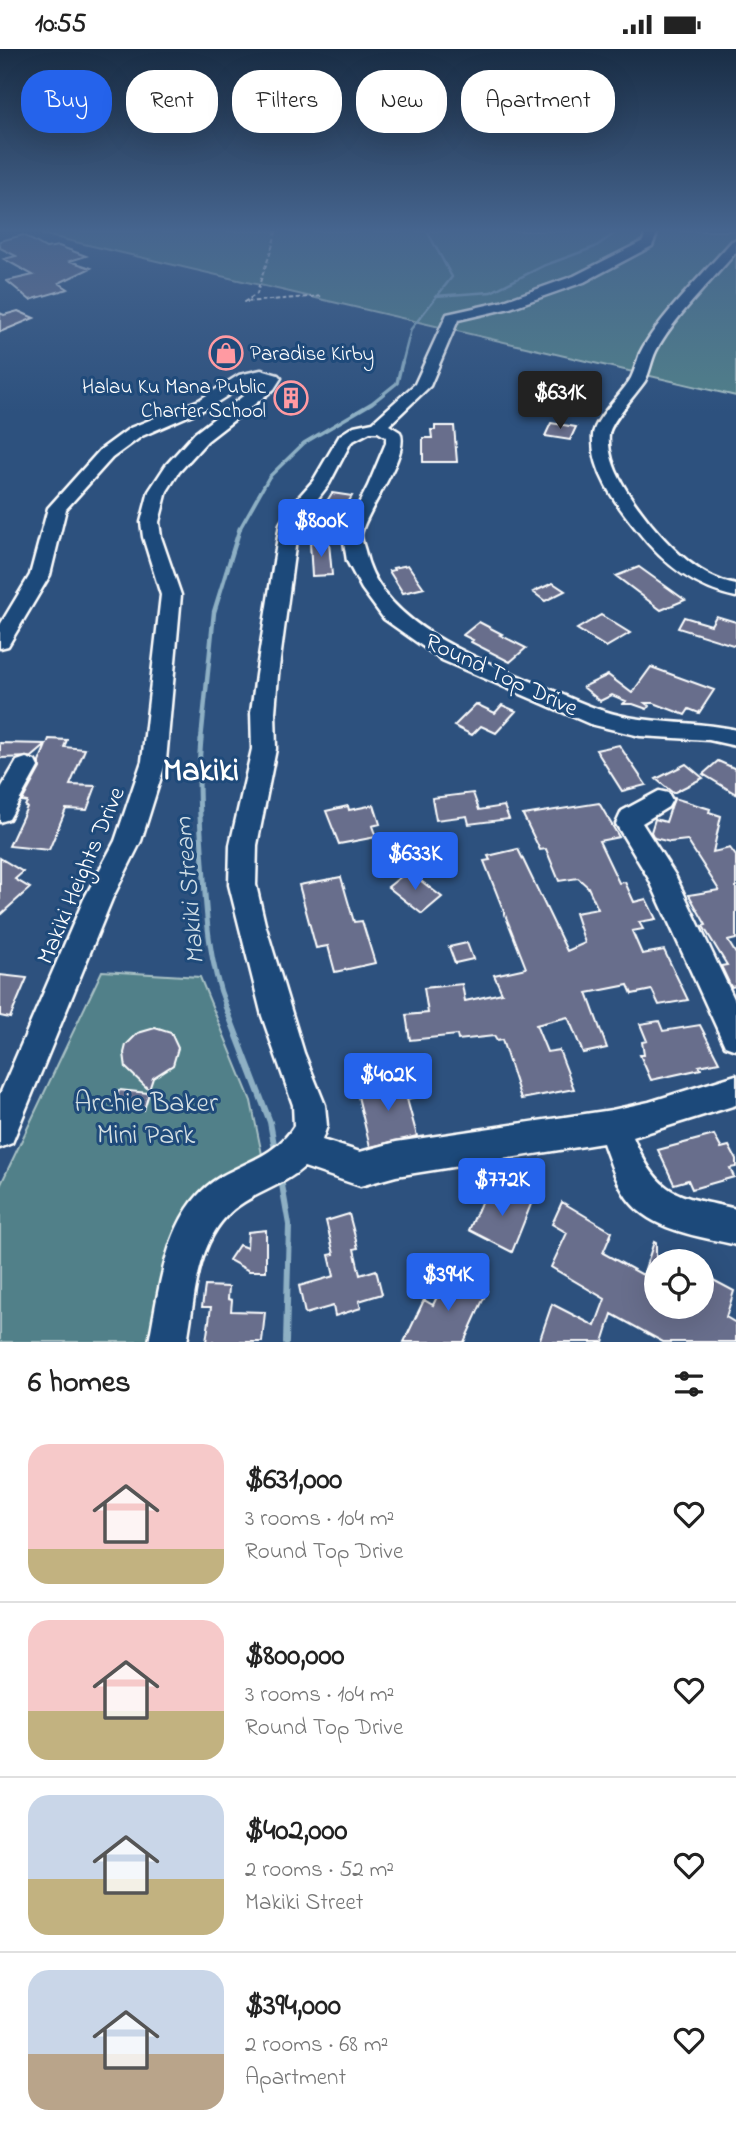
<!DOCTYPE html>
<html lang="en">
<head>
<meta charset="utf-8">
<style>
	body { margin:0; font-family:"Indie Flower",sans-serif; background:#f2f2f2; color:#222; height:100vh; display:flex; flex-direction:column; font-size:26px; white-space:nowrap }
	* { box-sizing:border-box; margin:0 }
	p { font-size:23px; color:#767676 }
	.icon { flex:none; width:38px; height:38px; fill:none; stroke:currentColor; stroke-width:2; stroke-linecap:round; stroke-linejoin:round }
	.map { position:relative; height:1293px; overflow:hidden }
	.side { display:flex; flex-direction:column; background:#fff; flex:1 }
	.side>* { flex:none }
	.top-card { position:absolute; left:21px; top:21px; width:695px; height:63px; display:flex; gap:14px }
	.fabs { position:absolute; left:644px; top:1200px; display:grid; gap:14px }
	.fabs a { display:grid; place-items:center; width:70px; height:70px; border-radius:50%; background:#fff; box-shadow:0 7px 28px #0002; font-size:35px }
	.price { position:absolute; translate:-50% -60px; padding:0 16px; border-radius:7px; background:#2563eb; color:#fff; font-size:23px; line-height:46px; filter:drop-shadow(0 2px 4px #0008) }
	.price::after { content:''; position:absolute; left:50%; top:42px; width:21px; height:16px; margin-left:-10px; background:inherit; clip-path:polygon(0 0,100% 0,50% 100%) }
	.price.on { background:#222; color:#fff }
	ul { padding:0; list-style:none }
	li { display:flex; align-items:center; gap:21px; height:175px; padding:0 28px }
	li+li { border-top:2px solid #e0e0e0 }
	li span { display:grid; place-items:center; flex:none; width:196px; height:140px; border-radius:21px; color:#555 }
	li>.icon { margin-inline-start:auto }
	span .icon { width:84px; height:84px; fill:#fffc; stroke-width:1 }
	li b { font-size:30px }
	h2 { display:flex; justify-content:space-between; align-items:center; height:84px; padding:0 28px; font-size:30px }
	.chip { padding:0 24px; border-radius:28px; background:#fff; box-shadow:0 7px 28px #0002; font-size:24px; line-height:63px }
	.chip.on { background:#2563eb; color:#fff }
	.status { display:flex; justify-content:space-between; align-items:center; height:49px; padding:0 35px; background:#fff; direction:ltr }
	.status svg { height:19px; fill:currentColor }
	.map>svg:first-child { display:block }
</style>
</head>
<body>
<div class="status"><b>10:55</b><svg viewBox="0 0 49 12"><path d="M0 12V9h3v3zM5 12V6h3v6zM10 12V3h3v9zM15 12V0h3v12zM26 1h20v11H26zM47 4h2v5h-2z"/></svg></div>
<div class="map">
<svg width="736" height="1293" viewBox="0 0 736 1293">
	<rect width="100%" height="100%" fill="#2d517e"/>
	<filter id="ink" filterUnits="userSpaceOnUse"><feTurbulence type="fractalNoise" baseFrequency=".0143" numOctaves="2"/><feDisplacementMap in="SourceGraphic" scale="14" xChannelSelector="R" yChannelSelector="G"/><feConvolveMatrix kernelMatrix="1 2 1 2 8 2 1 2 1" color-interpolation-filters="sRGB"/></filter>
	<g filter="url(#ink)">
		<path fill="#518089" stroke="#a8c0c4" stroke-width="2" d="M28 182H736V347Z
			M102 922 200 928 251 1052 265 1120 237 1129 157 1293H0V1137Z"/>
		<g fill="none" stroke-linecap="round" stroke-linejoin="round">
			<path stroke="#8eb0c4" stroke-width="2.5" d="M435 247 491 243 543 217 595 198 618 182
				M402 315 411 280 452 228 427 182"/>
			<path stroke="#8eb0c4" stroke-width="3.5" d="M239 481 269 428 304 394 372 354 397 334 402 313"/>
			<path stroke="#8eb0c4" stroke-width="4.5" d="M201 691 214 563 240 479"/>
			<path stroke="#8eb0c4" stroke-width="5" d="M201 690C197 732 200 772 203 814 206 862 208 912 226 957"/>
			<path stroke="#8eb0c4" stroke-width="6" d="M225 956 270 1073 275 1101
				M281 1130 289 1176 286 1293"/>
		</g>
		<path fill="#676e8c" stroke="#fff" stroke-width="2" d="M23 186 46 199 59 197 86 207 70 212 91 219 59 234 68 240 30 251 7 232 33 226 4 210 16 207 0 199V192Z
			M18 262 34 269 0 283V264L4 266Z
			M551 374 576 378 570 391 545 387Z
			M435 377H454L457 413H423V389H432L431 381H435Z
			M332 444 352 447 340 467 320 463Z
			M310 494H329L332 526 312 527Z
			M408 516 424 539 403 544 389 522 394 521 393 519Z
			M639 518 685 551 661 561 616 527Z
			M553 534 565 542 545 552 533 543Z
			M601 566 630 584 606 598 577 580Z
			M716 567 736 573V597L678 579 684 568 711 576Z
			M479 573 502 585 500 586 526 599 510 613 471 593 473 591 463 586Z
			M651 618 714 641 699 664 689 660 685 666 654 654H645L649 657 647 660 633 655H623L626 652 612 646 600 652 583 638 608 626 632 644Z
			M476 655 495 664 502 656 516 662 496 684 481 677 472 686 454 677Z
			M49 690 67 691 64 698 85 700 70 736 96 737 87 761 66 760 49 801 9 797 27 758 25 757 27 753 22 752 40 719 39 713 46 696 32 708 0 709V694L47 695Z
			M619 696 646 736 622 742 596 701Z
			M718 712 736 720V745L703 725Z
			M686 715 703 729 673 744 656 730Z
			M473 744 479 761 504 757 509 770 469 775 467 767 436 771 432 749Z
			M674 749 710 760 709 763 721 767 713 803 730 799 736 807V890L728 892 736 905V937L731 938 721 917 727 916 703 877 706 876 689 846 719 841 687 791 670 793 654 789 651 783 655 770 666 773Z
			M599 754 619 788 599 792 619 834 625 833 634 853 646 850 656 870 639 873 643 880 632 882 642 905 664 901 688 951 659 956 652 941 632 945 628 936 587 944 607 999 583 1004 568 968 536 976 547 1003 559 1001 574 1040 521 1050 502 991 497 992 494 987 458 991 457 986 410 991 406 966 428 964 424 939 462 935 465 952 502 944 494 926 526 919 484 812 490 811 488 807 518 800 567 902 585 894 575 864 598 860 588 838 578 829 559 832 546 800 540 801 523 766Z
			M374 756 380 775 372 777 376 788 339 795 326 762 348 757 349 761Z
			M0 809 23 823 15 830 30 839 0 866Z
			M408 822 442 848 422 865 388 838Z
			M341 828 354 873 362 872 375 914 335 923 328 897 316 899 299 836Z
			M467 894 473 910 455 914 449 898Z
			M0 926 27 929 10 969 0 967Z
			M659 972 663 982 700 976 719 1013 699 1017 701 1020 651 1031 640 1006H644L642 993 647 992 640 975Z
			M155 979 171 984 178 999 173 1016 153 1029 149 1041 126 1019 124 1004 126 996 138 984Z
			M410 1031 415 1048 407 1050 417 1087 370 1098 357 1043Z
			M119 1041 149 1044 144 1061 114 1058Z
			M714 1086 721 1099 729 1097 736 1110V1118L730 1119 734 1128 692 1140 688 1131 674 1135 658 1101Z
			M504 1136 533 1150 512 1203 469 1181 483 1149 495 1155Z
			M562 1153 612 1183 603 1204 643 1226 654 1193 656 1194V1258H702V1225L734 1242 726 1268 736 1274V1293H663L612 1265 603 1293H539L552 1255 595 1277 605 1250 551 1218 567 1184 552 1175Z
			M349 1165 358 1199 354 1200 360 1226 376 1221 382 1245 359 1252 361 1259 335 1267 333 1257 305 1265 299 1237 334 1227 329 1206 334 1205 326 1172Z
			M266 1181V1222H249L229 1211 239 1196 247 1199 248 1183Z
			M450 1221 487 1242 464 1293H404L424 1251 433 1256Z
			M205 1237 229 1238 228 1250 232 1251 231 1262 265 1263 262 1293H206L211 1258H202Z"/>
		<g fill="none" stroke-linecap="round" stroke-linejoin="round">
			<defs>
				<path id="minor" d="M646 182H658L652 197 584 233 510 259 458 271 430 337 389 376 400 383C411 405 364 464 361 486 361 490 364 498 365 502 380 575 475 608 535 634 558 643 581 655 604 662 647 676 692 671 736 681V697L709 691 640 687 590 675 442 611 384 570 362 540 347 512 343 486 368 437 386 394V388L378 383H370L351 393 329 435 298 475 278 626 275 663 276 700 257 796 256 836 265 875 304 1004 325 1056 327 1077 322 1091 360 1103 396 1093 612 1061 649 1053 736 1026V1056L633 1088C659 1149 677 1146 736 1160V1196C700 1187 650 1182 627 1149 616 1133 610 1113 603 1094L396 1127 360 1137 304 1118C286 1134 264 1141 244 1153 196 1182 196 1244 187 1293H149C160 1238 166 1160 220 1128 248 1112 276 1106 294 1077L293 1056 262 967 229 836 230 796 252 700 251 663 256 626 280 475 290 458 313 432 340 386 354 377 373 373 415 335 447 265 501 253 574 227 643 192Z
					M736 191V203C712 232 673 269 656 302 651 312 650 323 645 332 636 345 611 372 609 385 606 418 632 451 651 475 673 501 701 529 736 536V548C694 539 663 515 637 481 616 455 591 422 593 386 594 370 623 344 631 329 635 321 637 312 640 304 657 270 706 222 732 192Z
					M261 321 278 326 281 329 274 340 207 392 179 423 167 442 159 473 161 488 181 546 166 712 141 792 112 850 12 1094 0 1099V1045L84 850 115 792 142 712 161 546 143 488 141 473 149 442 166 416 195 384 264 331 249 333 211 357 142 387 112 409 66 460 50 526 8 597 0 599V576L30 526 48 459 100 401 130 379 199 351 239 326Z
					M26 709 35 712 38 718 9 770 0 773V741L17 712Z
					M659 742 668 744 672 751 668 758 642 774 675 826 736 954V1001L725 997 649 830 616 775 622 762Z"/>
			</defs>
			<use href="#minor" stroke="#fff" stroke-width="5"/>
			<path stroke="#fff" stroke-width="2" stroke-dasharray="4.5 2.5" stroke-linecap="butt" d="M276 182C272 205 262 222 257 245L244 253 323 247"/>
			<use href="#minor" fill="#1f4a7a" fill-rule="evenodd"/>
		</g>
	</g>
	<linearGradient id="sky" x2="0" y2="1"><stop stop-color="#192d45"/><stop offset="0.5" stop-color="#46658f"/><stop offset="1" stop-color="#46658f" stop-opacity="0"/></linearGradient>
	<rect width="736" height="363" fill="url(#sky)"/>
	<defs>
		<symbol id="shop-ring" viewBox="-11 -11 22 22"><circle r="9.5" fill="#1f4a7a" stroke="#ff9aa2" stroke-width="1.5"/><path d="M-5-2.5h2.3a2.7 3.5 0 0 1 5.4 0H5L5.5 6h-11ZM-1.5-2.5h3a1.5 2.3 0 0 0-3 0Z" fill="#ff9aa2"/></symbol>
		<symbol id="building-ring" viewBox="-11 -11 22 22"><circle r="9.5" fill="#1f4a7a" stroke="#ff9aa2" stroke-width="1.5"/><path d="M-4-6H4V6H1V3H-1V6H-4ZM-2.5-4.3h1.7v1.8h-1.7ZM.8-4.3h1.7v1.8H.8ZM-2.5-1h1.7V.8h-1.7ZM.8-1h1.7V.8H.8Z" fill="#ff9aa2"/></symbol>
	</defs>
	<g fill-rule="evenodd">
		<use href="#shop-ring" x="207" y="285" width="38" height="38"/>
		<use href="#building-ring" x="272" y="330" width="38" height="38"/>
	</g>
	<g text-anchor="middle" stroke-width="6" stroke-linejoin="round" paint-order="stroke">
		<g font-size="21" fill="#fff" stroke="#1f4a7a" text-anchor="start">
			<text x="250" y="311">Paradise Kirby</text>
			<text x="266" y="344" text-anchor="end">Halau Ku Mana Public<tspan x="266" dy="24">Charter School</tspan></text>
		</g>
		<g font-size="24" fill="#fff" stroke="#1f4a7a">
			<text transform="translate(502 625) rotate(25)" y="8">Round Top Drive</text>
			<text transform="translate(80 826) rotate(-67)" y="8">Makiki Heights Drive</text>
		</g>
		<g font-size="26" font-style="italic" fill="#d0dee6" stroke="#1f4a7a">
			<text transform="translate(188 842) rotate(-95)" y="9">Makiki Stream</text>
		</g>
		<g font-size="28" fill="#d4dfe2" stroke="#1f4a7a">
			<text x="146" y="1062">Archie Baker<tspan x="146" dy="32">Mini Park</tspan></text>
		</g>
		<g font-size="32" font-weight="bold" fill="#fff" stroke="#1f4a7a">
			<text x="201" y="731">Makiki</text>
		</g>
	</g>
</svg>
<div class="fabs">
<a><svg class="icon" aria-label="locate" viewBox="0 0 24 24"><circle cx="12" cy="12" r="6"/><path d="M12 2v4M12 18v4M2 12h4M18 12h4"/></svg></a>
</div>
<b class="price on" style="left:560px;top:382px">$631K</b>
<b class="price" style="left:321px;top:510px">$800K</b>
<b class="price" style="left:415px;top:843px">$633K</b>
<b class="price" style="left:388px;top:1064px">$402K</b>
<b class="price" style="left:502px;top:1169px">$772K</b>
<b class="price" style="left:448px;top:1264px">$394K</b>
<div class="top-card">
<a class="chip on">Buy</a>
<a class="chip">Rent</a>
<a class="chip">Filters</a>
<a class="chip">New</a>
<a class="chip">Apartment</a>
</div>
</div>
<section class="side">
<h2>6 homes<svg class="icon" aria-label="filters" viewBox="0 0 24 24"><path d="M4 7h16M4 17h16"/><circle cx="9" cy="7" r="2"/><circle cx="15" cy="17" r="2"/></svg></h2>
<ul>
<li><span style="background:linear-gradient(#f6c9c9 75%,#c2b280 0)"><svg class="icon" aria-label="home" viewBox="0 0 24 24"><path d="M3 11l9-7 9 7M6 9v11h12V9"/></svg></span><div><b>$631,000</b><p>3 rooms · 104 m²</p><p>Round Top Drive</p></div><svg class="icon" aria-label="heart" viewBox="0 0 24 24"><path d="M12 20l-8-8c-3-5 5-10 8-4 3-6 11-1 8 4z"/></svg></li>
<li><span style="background:linear-gradient(#f6c9c9 65%,#c2b280 0)"><svg class="icon" aria-label="home" viewBox="0 0 24 24"><path d="M3 11l9-7 9 7M6 9v11h12V9"/></svg></span><div><b>$800,000</b><p>3 rooms · 104 m²</p><p>Round Top Drive</p></div><svg class="icon" aria-label="heart" viewBox="0 0 24 24"><path d="M12 20l-8-8c-3-5 5-10 8-4 3-6 11-1 8 4z"/></svg></li>
<li><span style="background:linear-gradient(#c9d6e8 60%,#c2b280 0)"><svg class="icon" aria-label="home" viewBox="0 0 24 24"><path d="M3 11l9-7 9 7M6 9v11h12V9"/></svg></span><div><b>$402,000</b><p>2 rooms · 52 m²</p><p>Makiki Street</p></div><svg class="icon" aria-label="heart" viewBox="0 0 24 24"><path d="M12 20l-8-8c-3-5 5-10 8-4 3-6 11-1 8 4z"/></svg></li>
<li><span style="background:linear-gradient(#c9d6e8 60%,#b9a48a 0)"><svg class="icon" aria-label="home" viewBox="0 0 24 24"><path d="M3 11l9-7 9 7M6 9v11h12V9"/></svg></span><div><b>$394,000</b><p>2 rooms · 68 m²</p><p>Apartment</p></div><svg class="icon" aria-label="heart" viewBox="0 0 24 24"><path d="M12 20l-8-8c-3-5 5-10 8-4 3-6 11-1 8 4z"/></svg></li>
</ul>
</section>
</body>
</html>
